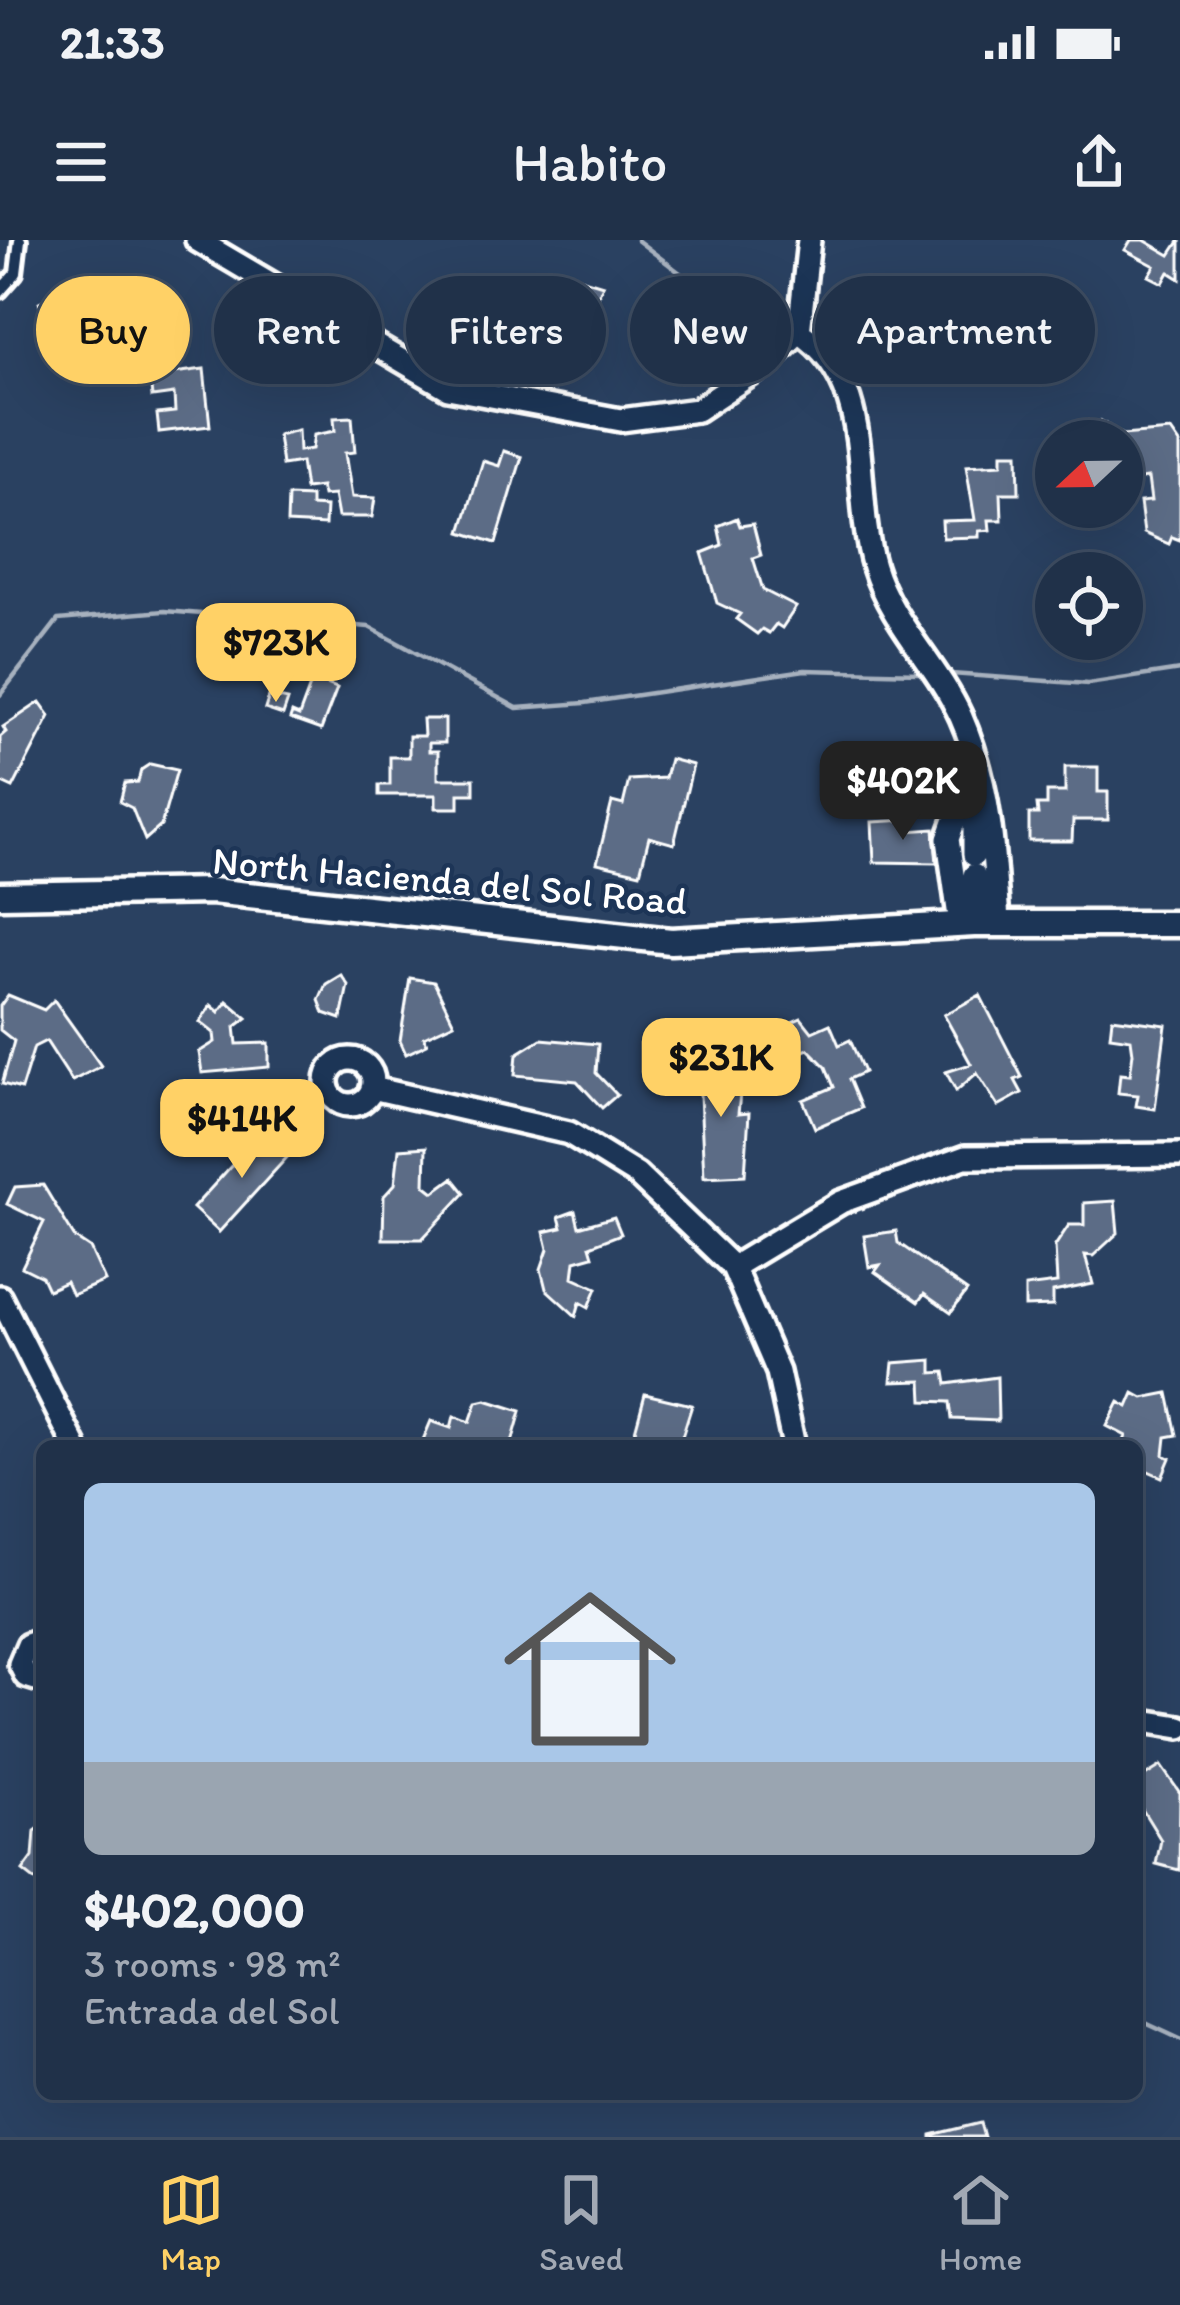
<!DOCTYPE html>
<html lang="en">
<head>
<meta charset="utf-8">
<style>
	body { margin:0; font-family:Itim,sans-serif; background:#2d3d53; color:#f1f3f6; height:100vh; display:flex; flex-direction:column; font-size:45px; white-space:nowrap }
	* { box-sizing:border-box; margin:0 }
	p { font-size:39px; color:#a2a9b4 }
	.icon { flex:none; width:66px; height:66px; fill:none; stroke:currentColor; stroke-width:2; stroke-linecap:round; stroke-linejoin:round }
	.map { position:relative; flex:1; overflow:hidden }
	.sheet { position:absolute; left:36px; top:1200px; width:1107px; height:660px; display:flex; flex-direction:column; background:#203149; border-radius:18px; box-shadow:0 12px 48px #0002,0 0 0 3px #3d4c61 }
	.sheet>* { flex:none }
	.banner { position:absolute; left:36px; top:36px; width:1110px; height:108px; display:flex; gap:24px }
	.needle { width:78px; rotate:248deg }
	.fabs { position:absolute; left:1035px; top:180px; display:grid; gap:24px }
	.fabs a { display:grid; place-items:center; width:108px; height:108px; border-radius:50%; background:#203149; box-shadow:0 12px 48px #0002,0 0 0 3px #3d4c61; font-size:60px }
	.price { position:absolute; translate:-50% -102px; padding:0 27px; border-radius:24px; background:#ffd166; color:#111; font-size:39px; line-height:78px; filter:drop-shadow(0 3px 6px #0008) }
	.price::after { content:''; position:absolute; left:50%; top:72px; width:36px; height:27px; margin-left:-18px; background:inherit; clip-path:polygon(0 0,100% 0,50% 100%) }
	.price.on { background:#222; color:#fff }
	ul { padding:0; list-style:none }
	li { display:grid; align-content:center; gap:24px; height:636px; padding:0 48px }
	li span { display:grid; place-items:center; height:372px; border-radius:18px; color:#555 }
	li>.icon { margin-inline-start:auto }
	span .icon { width:216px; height:216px; fill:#fffc; stroke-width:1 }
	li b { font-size:51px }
	.tag { padding:0 42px; border-radius:54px; background:#203149; box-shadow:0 12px 48px #0002,0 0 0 3px #3d4c61; font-size:42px; line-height:108px }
	.tag.on { background:#ffd166; color:#111 }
	.status { display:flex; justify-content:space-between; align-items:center; height:84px; padding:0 60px; background:#203149; direction:ltr }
	.status svg { height:33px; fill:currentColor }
	header { display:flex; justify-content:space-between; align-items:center; height:156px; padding:0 48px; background:#203149; font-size:54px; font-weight:600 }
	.tabs { display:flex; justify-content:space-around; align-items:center; height:168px; border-top:3px solid #3d4c61; background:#203149; font-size:33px; color:#a2a9b4 }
	.tabs a { display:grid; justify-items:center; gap:6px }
	.tabs .on { color:#ffd166 }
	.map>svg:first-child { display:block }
</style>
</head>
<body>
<div class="status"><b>21:33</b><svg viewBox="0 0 49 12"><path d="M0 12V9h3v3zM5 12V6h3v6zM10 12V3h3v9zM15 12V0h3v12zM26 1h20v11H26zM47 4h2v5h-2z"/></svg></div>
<header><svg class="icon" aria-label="menu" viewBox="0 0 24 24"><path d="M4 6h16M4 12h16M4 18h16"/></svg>Habito<svg class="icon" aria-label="share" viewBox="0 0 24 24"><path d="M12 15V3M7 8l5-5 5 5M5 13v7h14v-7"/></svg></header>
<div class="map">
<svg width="1180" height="1897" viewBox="0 0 1180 1897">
	<rect width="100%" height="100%" fill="#2a4161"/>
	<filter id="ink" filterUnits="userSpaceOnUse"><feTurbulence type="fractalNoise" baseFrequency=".00833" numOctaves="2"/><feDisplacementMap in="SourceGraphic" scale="24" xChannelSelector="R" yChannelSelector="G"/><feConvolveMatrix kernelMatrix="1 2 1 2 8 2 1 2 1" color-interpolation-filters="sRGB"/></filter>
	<g filter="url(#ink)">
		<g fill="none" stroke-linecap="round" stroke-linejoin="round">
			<path stroke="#a7b1be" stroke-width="4.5" d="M637 0 756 91
				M951 434 1088 444 1180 430
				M0 455 58 380 164 371 369 387 517 468 585 463 805 430 919 433
				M1137 1779 1180 1799"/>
		</g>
		<path fill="#5b6c86" stroke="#fff" stroke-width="3" d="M1131 0H1144L1170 15 1180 0V39L1169 32 1163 43 1149 36 1155 26 1125 10Z
			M554 30 603 45 581 93 537 70 495 79 488 56 533 40 547 44Z
			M76 47 98 101 88 105 99 133 85 139 69 99 63 102 55 82 48 85 39 62Z
			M926 47 961 62 964 53 975 58 955 106 962 123 940 132 928 103 906 94Z
			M163 108 166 134 204 129 210 186 159 192 157 174 175 172 174 154 152 157 147 110Z
			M352 177 355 212 345 213 352 257 375 258 372 277H338L334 255 323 256 321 247 305 249 301 222 282 225 278 195 298 190 299 211 312 209 314 195 335 191 334 178Z
			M1101 181 1122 195 1171 191 1180 204V300L1172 297 1169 304 1144 293 1140 262 1151 261 1148 238 1134 240 1133 230 1125 231 1122 201 1093 200Z
			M504 211 522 217 496 303 461 292 483 221 499 226Z
			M1002 213H1018L1019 253H1001L1002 280H989L990 290 979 291V297L943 298 942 281 975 280 966 226 1002 224Z
			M288 256 311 257V266L326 267 325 285 287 283Z
			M737 278 740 286 753 284 761 315 753 318 763 350 796 367 782 388 776 384 769 393 762 389 757 394 736 379 740 374 717 363 702 313 722 305 718 286Z
			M303 420 330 430 324 443 337 448 321 490 290 479 292 473 299 476 310 446 297 437Z
			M269 456 288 460 283 475 265 469Z
			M40 462 50 476 13 548 0 542V497L6 492 3 487Z
			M423 479H445V503H429V511H438V539H474V554H459V568H436V555H379V545H390V517H409V496H424Z
			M670 519 693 525 674 604 649 597 640 633 597 623 612 562 623 565 629 540 665 538Z
			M150 524 177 530 161 586 145 600 132 568 120 562 125 543 138 542 141 530Z
			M1065 527H1098V552H1108V580H1073L1072 601H1029V574H1038L1037 565H1047V552H1065Z
			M908 580V591L934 589 937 623 874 622 872 582Z
			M341 735 348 745 341 779 324 773 319 760 326 744Z
			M410 738 434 742 454 783 424 797 427 804 406 814 400 801Z
			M8 755 44 770 54 760 101 826 72 841 46 801 34 807 21 849 2 844 14 801 0 790V766Z
			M980 755 1022 837 1015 840 1022 853 998 866 977 833 956 851 946 832 971 824 944 775Z
			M227 761 247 778 235 787 237 804 269 803V827L202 833 199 812 215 802 214 793 200 782 211 765 219 772Z
			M801 778 812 792 830 784 839 805 850 800 864 832 849 839 861 868 815 888 803 860 834 847 826 827 808 809 801 812 798 805 789 809 784 798 776 801 772 791Z
			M1112 778 1166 785 1155 869 1136 866 1138 855 1118 853 1120 834 1130 835 1133 813 1131 799 1110 796Z
			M541 799 598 804 596 833 617 855 602 868 577 841 515 835 517 814Z
			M727 811 725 853H740L738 874 749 873 745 935 704 937 698 814Z
			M264 890 290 914 219 992 193 968Z
			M426 907 425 945 434 952 453 938 465 953 422 999H383L384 956 395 944 399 909Z
			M43 945 75 998 90 1008 105 1041 72 1055 66 1042 48 1050 42 1037 22 1027 44 982 7 964 15 947Z
			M1115 961 1118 993 1093 1016 1085 1015 1093 1044 1053 1052V1066L1025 1067V1047L1057 1043 1055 1006 1069 985H1084V963Z
			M575 971 579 987 614 977 621 994 590 1006 593 1016 575 1021 573 1037 597 1048 589 1067 580 1062 576 1076 546 1049 541 1029 548 1009 544 992 562 988 559 977Z
			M896 991 898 1003 967 1051 951 1073 924 1054 918 1062 875 1032 880 1025 869 1027 864 996Z
			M932 1120V1133L945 1132 947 1144 997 1137 998 1181 952 1179 950 1162 923 1161 922 1141 891 1142 893 1123Z
			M1134 1153 1143 1158 1168 1153 1177 1195 1166 1197 1164 1215 1170 1218 1162 1237 1146 1230 1137 1239V1206H1122L1126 1196 1107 1186 1119 1162 1128 1167Z
			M645 1154 692 1165 679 1206H631Z
			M486 1160 521 1171 511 1206H439L423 1200 431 1181 451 1188 454 1176 470 1182 477 1162Z
			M1161 1526 1180 1553 1179 1630 1156 1624 1161 1600 1137 1561V1541Z
			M42 1586V1646L23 1631 33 1617 35 1591Z
			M980 1883 984 1897H931V1895Z"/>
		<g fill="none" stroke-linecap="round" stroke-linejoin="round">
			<defs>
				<path id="service" d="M0 51 16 33 20 0"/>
				<path id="minor" d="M197 0 448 148 621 180 697 170 766 124 799 92 809 0
					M799 92C879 144 850 247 874 327 891 383 937 424 961 477 990 543 994 613 998 683
					M974 615V548
					M974 635 978 684
					M960 684 948 599 975 524
					M327 842a23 23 0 1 1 46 0a23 23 0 1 1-46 0Z
					M372 848 569 893 637 935 733 1027 778 1132 794 1206
					M733 1027 841 962 965 917 1180 915
					M0 1057 75 1206
					M42 1400 28 1405 20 1424 26 1436 42 1441
					M1137 1480 1180 1487"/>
				<path id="tertiary" d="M0 655 212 651 671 701 974 684H1180"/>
			</defs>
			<use href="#service" stroke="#fff" stroke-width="20"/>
			<use href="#minor" stroke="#fff" stroke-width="30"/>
			<use href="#tertiary" stroke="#fff" stroke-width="33"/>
			<use href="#service" stroke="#1d3557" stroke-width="10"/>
			<use href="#minor" stroke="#1d3557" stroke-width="21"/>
			<use href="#tertiary" stroke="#1d3557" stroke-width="24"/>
		</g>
	</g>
	<g text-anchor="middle" stroke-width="9" stroke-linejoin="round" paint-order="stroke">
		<g font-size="39" fill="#fff" stroke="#1d3557">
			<text transform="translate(450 640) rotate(5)" y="14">North Hacienda del Sol Road</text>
		</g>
	</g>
</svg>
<div class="fabs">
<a><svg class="needle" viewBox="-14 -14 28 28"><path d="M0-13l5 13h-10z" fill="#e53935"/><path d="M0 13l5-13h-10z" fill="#a2a9b4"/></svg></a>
<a><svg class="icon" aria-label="locate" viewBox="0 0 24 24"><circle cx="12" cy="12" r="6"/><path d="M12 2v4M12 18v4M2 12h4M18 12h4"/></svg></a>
</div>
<b class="price" style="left:276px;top:465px">$723K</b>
<b class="price on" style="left:903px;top:603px">$402K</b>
<b class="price" style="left:721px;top:880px">$231K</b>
<b class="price" style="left:242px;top:941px">$414K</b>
<div class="banner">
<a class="tag on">Buy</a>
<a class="tag">Rent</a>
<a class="tag">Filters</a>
<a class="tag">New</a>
<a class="tag">Apartment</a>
</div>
<section class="sheet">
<ul>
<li><span style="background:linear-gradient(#a9c7e8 75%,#9aa5b1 0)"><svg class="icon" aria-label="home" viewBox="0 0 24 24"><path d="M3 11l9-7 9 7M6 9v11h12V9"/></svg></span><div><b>$402,000</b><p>3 rooms · 98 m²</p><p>Entrada del Sol</p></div></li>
</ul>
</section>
</div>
<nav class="tabs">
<a class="on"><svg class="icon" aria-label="map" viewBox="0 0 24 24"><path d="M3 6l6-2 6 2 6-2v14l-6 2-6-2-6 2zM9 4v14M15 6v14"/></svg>Map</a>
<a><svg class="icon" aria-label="saved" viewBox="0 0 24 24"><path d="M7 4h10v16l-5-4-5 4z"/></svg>Saved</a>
<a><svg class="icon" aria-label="home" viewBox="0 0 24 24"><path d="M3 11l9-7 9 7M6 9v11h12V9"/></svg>Home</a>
</nav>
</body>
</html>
